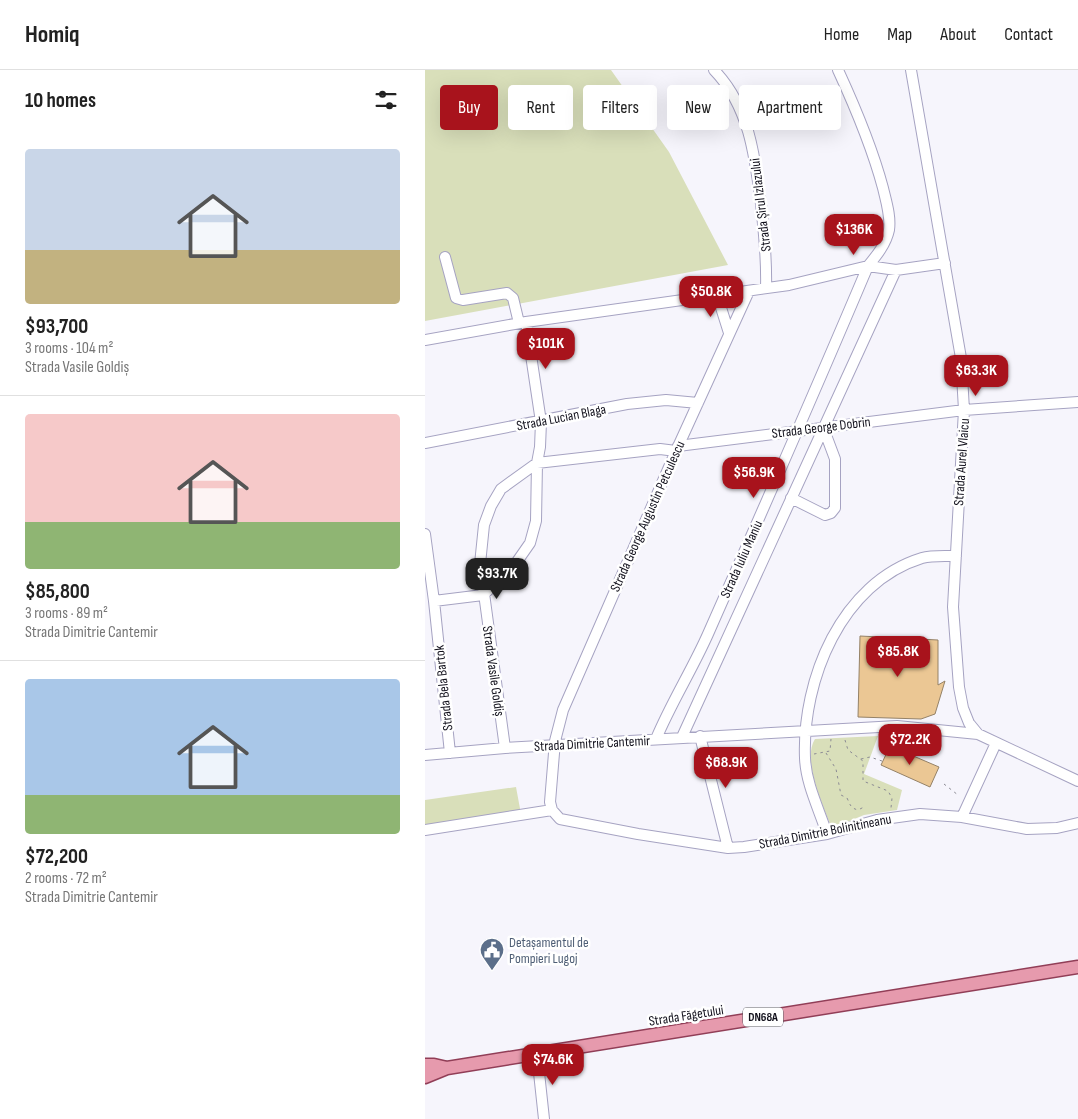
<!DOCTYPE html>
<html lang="en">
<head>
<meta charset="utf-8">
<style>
	body { margin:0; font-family:"Sofia Sans Condensed",sans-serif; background:#f2f2f2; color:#222; height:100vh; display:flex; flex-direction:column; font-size:19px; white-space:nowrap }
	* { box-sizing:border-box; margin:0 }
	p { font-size:16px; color:#767676 }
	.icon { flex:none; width:28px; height:28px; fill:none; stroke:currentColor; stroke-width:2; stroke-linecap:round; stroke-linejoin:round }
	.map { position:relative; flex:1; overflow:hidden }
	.details { display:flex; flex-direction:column; background:#fff; width:425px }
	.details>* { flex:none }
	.hud { position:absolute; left:15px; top:15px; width:475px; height:45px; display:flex; gap:10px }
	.price { position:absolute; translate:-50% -42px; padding:0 11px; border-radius:10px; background:#a8131c; color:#fff; font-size:16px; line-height:32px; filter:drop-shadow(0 1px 2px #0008) }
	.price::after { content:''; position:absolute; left:50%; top:30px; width:15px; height:11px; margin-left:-8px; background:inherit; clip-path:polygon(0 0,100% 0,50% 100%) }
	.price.current { background:#222; color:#fff }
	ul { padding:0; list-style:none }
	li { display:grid; align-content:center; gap:10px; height:265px; padding:0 25px }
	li+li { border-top:1px solid #e0e0e0 }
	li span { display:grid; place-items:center; height:155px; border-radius:5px; color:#555 }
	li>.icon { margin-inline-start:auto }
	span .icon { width:90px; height:90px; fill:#fffc; stroke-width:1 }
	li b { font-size:21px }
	h2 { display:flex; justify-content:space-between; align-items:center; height:60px; padding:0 25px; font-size:21px }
	.chip { padding:0 18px; border-radius:5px; background:#fff; box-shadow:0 5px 20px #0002; font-size:18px; line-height:45px }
	.chip.current { background:#a8131c; color:#fff }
	header { display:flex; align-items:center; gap:30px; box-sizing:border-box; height:70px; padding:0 25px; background:#fff; border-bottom:1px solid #e0e0e0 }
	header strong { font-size:24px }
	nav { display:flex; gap:28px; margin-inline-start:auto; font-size:18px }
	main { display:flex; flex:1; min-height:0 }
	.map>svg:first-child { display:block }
</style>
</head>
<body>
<header>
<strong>Homiq</strong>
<nav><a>Home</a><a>Map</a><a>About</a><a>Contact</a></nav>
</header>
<main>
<section class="details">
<h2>10 homes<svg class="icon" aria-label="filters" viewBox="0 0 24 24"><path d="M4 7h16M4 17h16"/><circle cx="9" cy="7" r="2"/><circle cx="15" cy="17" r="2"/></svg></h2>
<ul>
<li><span style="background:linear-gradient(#c9d6e8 65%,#c2b280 0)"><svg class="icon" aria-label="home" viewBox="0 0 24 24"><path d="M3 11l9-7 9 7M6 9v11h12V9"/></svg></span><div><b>$93,700</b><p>3 rooms · 104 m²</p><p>Strada Vasile Goldiș</p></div></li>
<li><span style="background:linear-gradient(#f6c9c9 70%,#8fb573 0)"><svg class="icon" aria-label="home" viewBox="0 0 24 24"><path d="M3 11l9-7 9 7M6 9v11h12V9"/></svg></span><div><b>$85,800</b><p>3 rooms · 89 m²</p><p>Strada Dimitrie Cantemir</p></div></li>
<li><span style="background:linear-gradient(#a9c7e8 75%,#8fb573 0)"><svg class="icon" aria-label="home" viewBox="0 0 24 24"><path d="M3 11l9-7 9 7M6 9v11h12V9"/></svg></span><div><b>$72,200</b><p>2 rooms · 72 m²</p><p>Strada Dimitrie Cantemir</p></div></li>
</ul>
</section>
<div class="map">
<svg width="653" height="1049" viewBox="0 0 653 1049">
	<rect width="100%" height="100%" fill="#f6f5fc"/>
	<path fill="#d9dfba" d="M0 0H186L244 82 303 195 0 251Z
		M453 666 439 704 477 720 472 740 439 745 410 757 405 754C397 733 377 689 390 669Z
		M91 717 96 744 0 758V730Z"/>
	<path fill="#ebc794" stroke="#958267" d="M435 566 513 570V615L520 611 510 644 496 649 433 647Z
		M465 676 514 697 505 717 456 695Z"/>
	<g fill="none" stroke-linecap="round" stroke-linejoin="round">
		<defs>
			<path id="minor" d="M289 0C324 36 330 86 336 134 339 164 342 187 341 218
				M486 0 536 288 539 340 528 537 534 617 538 638 544 653 553 664
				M20 187 31 228 38 230 82 223 88 228 94 253
				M324 221 251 381 138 640 130 671 125 732 127 740 135 749 213 764 303 778 319 777 402 764 452 750 495 744 537 747 602 759 632 758 653 753
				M292 225 304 263
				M0 270 101 252 364 215 443 196 471 200 520 193
				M0 373 202 334 241 330 273 333
				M253 376 539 340 653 332
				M366 428 400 445 406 443 410 438V389L398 357
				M0 464 9 531 25 683
				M9 531 58 525 89 496 105 473 111 451 112 393 115 377 116 352 101 252
				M275 666 303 778
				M257 667 471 200
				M231 669C246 633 267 600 283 564 337 442 391 319 443 196 452 185 461 174 464 160 466 146 461 131 458 118 447 77 431 39 413 0
				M80 678 55 494 59 455 66 436 76 419 112 393 235 379 251 381
				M0 685 80 678 472 656 553 664 653 711
				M537 747 571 673
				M0 760 127 740
				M402 764C394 739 381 714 380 688 377 610 416 513 497 488 507 485 520 486 531 486
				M112 984 119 1049"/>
			<path id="major" d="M0 995H9L22 998
				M0 1007 22 998 653 897"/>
		</defs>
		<use href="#minor" stroke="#a6a3c2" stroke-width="12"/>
		<use href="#major" stroke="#913e57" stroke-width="15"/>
		<path stroke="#8c8b94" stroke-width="1" stroke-dasharray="2.5 4" stroke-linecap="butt" d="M420 670 423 680 438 691V711L463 721 467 728 466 738
			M401 683 411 699 416 725 422 728C425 734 425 738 433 740L439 737
			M389 684 405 681 406 669
			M490 684 493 667
			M436 689 445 687 457 691
			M519 714 533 725"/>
		<use href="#minor" stroke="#fff" stroke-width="10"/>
		<use href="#major" stroke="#e69aad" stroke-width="12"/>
	</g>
	<defs>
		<symbol id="civic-pin" viewBox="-11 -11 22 30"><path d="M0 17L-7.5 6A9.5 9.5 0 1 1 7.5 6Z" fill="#5c6f8a" stroke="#fff"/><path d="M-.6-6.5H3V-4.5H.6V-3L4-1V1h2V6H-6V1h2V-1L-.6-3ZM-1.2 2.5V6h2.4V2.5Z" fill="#fff"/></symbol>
	</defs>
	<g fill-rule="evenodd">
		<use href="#civic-pin" x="53" y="866" width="28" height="38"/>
	</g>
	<g text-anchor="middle" stroke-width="5" stroke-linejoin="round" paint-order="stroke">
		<rect fill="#fff" stroke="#595860" stroke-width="1" x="318" y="937.5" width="40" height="19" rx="4"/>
		<g font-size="12" font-weight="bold" fill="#12111c">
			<text x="338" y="951">DN68A</text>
		</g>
		<g font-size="14" fill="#12111c" stroke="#fff">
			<text transform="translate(335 135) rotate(-97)" y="5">Strada Șirul Izlazului</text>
			<text transform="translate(136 347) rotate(-11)" y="5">Strada Lucian Blaga</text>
			<text transform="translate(396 357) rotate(-7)" y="5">Strada George Dobrin</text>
			<text transform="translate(536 392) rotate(-86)" y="5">Strada Aurel Vlaicu</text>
			<text transform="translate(222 446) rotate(-66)" y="5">Strada George Augustin Petculescu</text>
			<text transform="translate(316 489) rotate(-66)" y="5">Strada Iuliu Maniu</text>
			<text transform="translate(69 601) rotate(82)" y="5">Strada Vasile Goldiș</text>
			<text transform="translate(18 618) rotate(-96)" y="5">Strada Bela Bartok</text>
			<text transform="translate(167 673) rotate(-3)" y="5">Strada Dimitrie Cantemir</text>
			<text transform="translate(400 761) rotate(-11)" y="5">Strada Dimitrie Bolinitineanu</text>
			<text transform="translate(261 945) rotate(-9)" y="5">Strada Făgetului</text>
		</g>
		<g font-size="14" fill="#4e5e75" stroke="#fff" text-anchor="start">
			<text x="84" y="877">Detașamentul de<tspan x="84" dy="16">Pompieri Lugoj</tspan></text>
		</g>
	</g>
</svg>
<b class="price" style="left:429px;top:186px">$136K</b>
<b class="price" style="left:286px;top:248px">$50.8K</b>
<b class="price" style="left:121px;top:300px">$101K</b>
<b class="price" style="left:551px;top:327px">$63.3K</b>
<b class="price" style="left:329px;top:429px">$56.9K</b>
<b class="price current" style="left:72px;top:530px">$93.7K</b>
<b class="price" style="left:473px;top:608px">$85.8K</b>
<b class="price" style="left:485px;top:696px">$72.2K</b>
<b class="price" style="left:301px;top:719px">$68.9K</b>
<b class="price" style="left:128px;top:1016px">$74.6K</b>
<div class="hud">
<a class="chip current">Buy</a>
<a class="chip">Rent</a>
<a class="chip">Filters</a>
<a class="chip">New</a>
<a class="chip">Apartment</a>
</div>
</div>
</main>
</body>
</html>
